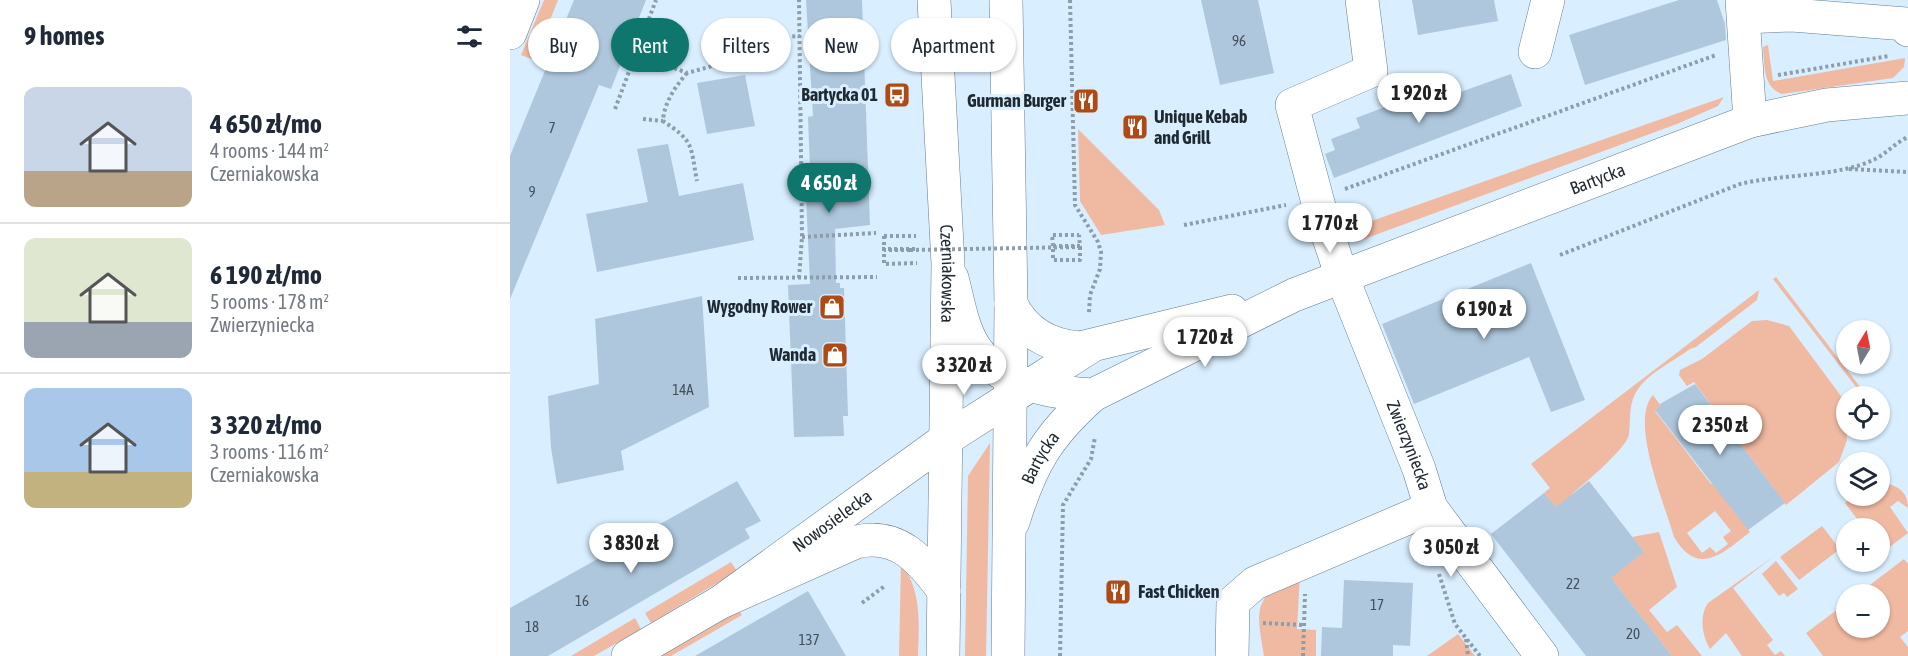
<!DOCTYPE html>
<html lang="en">
<head>
<meta charset="utf-8">
<style>
	body { margin:0; font-family:"Asap Condensed",sans-serif; background:#f6f6f7; color:#1f2937; height:100vh; display:flex; flex-direction:column; font-size:22px; white-space:nowrap }
	* { box-sizing:border-box; margin:0 }
	p { font-size:20px; color:#747a83 }
	.icon { flex:none; width:33px; height:33px; fill:none; stroke:currentColor; stroke-width:2; stroke-linecap:round; stroke-linejoin:round }
	.map { position:relative; flex:1; overflow:hidden }
	.drawer { display:flex; flex-direction:column; background:#fff; width:510px }
	.drawer>* { flex:none }
	.guide { position:absolute; left:18px; top:18px; width:570px; height:54px; display:flex; gap:12px }
	.needle { width:39px; rotate:10deg }
	.fabs { position:absolute; left:1326px; top:320px; display:grid; gap:12px }
	.fabs a { display:grid; place-items:center; width:54px; height:54px; border-radius:50%; background:#fff; box-shadow:0 2px 4px #0004; font-size:30px }
	.price { position:absolute; translate:-50% -51px; padding:0 14px; border-radius:21px; background:#fff; color:#222; font-size:20px; line-height:39px; filter:drop-shadow(0 2px 3px #0008) }
	.price::after { content:''; position:absolute; left:50%; top:36px; width:18px; height:14px; margin-left:-9px; background:inherit; clip-path:polygon(0 0,100% 0,50% 100%) }
	.price.on { background:#0f766e; color:#fff }
	ul { padding:0; list-style:none }
	li { display:flex; align-items:center; gap:18px; height:150px; padding:0 24px }
	li+li { border-top:2px solid #e0e1e3 }
	li span { display:grid; place-items:center; flex:none; width:168px; height:120px; border-radius:12px; color:#555 }
	li>.icon { margin-inline-start:auto }
	span .icon { width:72px; height:72px; fill:#fffc; stroke-width:1 }
	li b { font-size:26px }
	h2 { display:flex; justify-content:space-between; align-items:center; height:72px; padding:0 24px; font-size:26px }
	.pill { padding:0 21px; border-radius:27px; background:#fff; box-shadow:0 2px 4px #0004; font-size:21px; line-height:54px }
	.pill.on { background:#0f766e; color:#fff }
	main { display:flex; flex:1; min-height:0 }
	.map>svg:first-child { display:block }
</style>
</head>
<body>
<main>
<section class="drawer">
<h2>9 homes<svg class="icon" aria-label="filters" viewBox="0 0 24 24"><path d="M4 7h16M4 17h16"/><circle cx="9" cy="7" r="2"/><circle cx="15" cy="17" r="2"/></svg></h2>
<ul>
<li><span style="background:linear-gradient(#c9d6e8 70%,#b9a48a 0)"><svg class="icon" aria-label="home" viewBox="0 0 24 24"><path d="M3 11l9-7 9 7M6 9v11h12V9"/></svg></span><div><b>4 650 zł/mo</b><p>4 rooms · 144 m²</p><p>Czerniakowska</p></div></li>
<li><span style="background:linear-gradient(#dfe7d0 70%,#9aa5b1 0)"><svg class="icon" aria-label="home" viewBox="0 0 24 24"><path d="M3 11l9-7 9 7M6 9v11h12V9"/></svg></span><div><b>6 190 zł/mo</b><p>5 rooms · 178 m²</p><p>Zwierzyniecka</p></div></li>
<li><span style="background:linear-gradient(#a9c7e8 70%,#c2b280 0)"><svg class="icon" aria-label="home" viewBox="0 0 24 24"><path d="M3 11l9-7 9 7M6 9v11h12V9"/></svg></span><div><b>3 320 zł/mo</b><p>3 rooms · 116 m²</p><p>Czerniakowska</p></div></li>
</ul>
</section>
<div class="map">
<svg width="1398" height="656" viewBox="0 0 1398 656">
	<rect width="100%" height="100%" fill="#d9eeff"/>
	<path fill="#f0b9a2" fill-rule="evenodd" d="M34 0H48L24 60 11 55Z
		M1258 45 1263 81 1395 58 1394 67 1383 78 1272 94C1252 87 1255 64 1253 47Z
		M1214 97 1208 106 1167 124 846 242 833 234 836 230Z
		M568 129 649 210 655 225 591 235 570 201Z
		M1266 277 1357 396H1353L1263 279Z
		M1249 290 1247 300 1186 347 1180 349C1164 361 1140 372 1128 389 1118 404 1121 418 1119 434 1118 447 1074 484 1062 494L1079 517 1134 552 1122 537 1149 532 1167 587 1139 610 1157 632 1167 625 1192 656H1162L1034 493 1040 488 1021 464Z
		M1257 320 1279 326 1331 396 1336 411 1337 440 1329 462 1276 505 1184 382 1177 386 1169 375 1170 370 1192 359 1242 321Z
		M1143 395 1151 406 1145 411 1201 484 1204 483 1240 532C1213 553 1188 578 1164 537 1155 505 1119 421 1143 395ZM1205 511 1221 531 1213 537 1218 544 1206 553 1200 547 1192 553 1177 533Z
		M480 443 476 656H455L458 476Z
		M1370 482C1386 485 1398 490 1398 508L1388 501 1380 507 1398 533 1373 552 1370 548V528H1354L1335 503 1344 495H1370Z
		M1312 526 1330 549 1289 580 1270 557Z
		M1263 557 1223 588 1263 640 1257 645 1265 655 1271 651 1275 656H1232L1216 633 1200 649C1192 635 1189 616 1198 603Z
		M1394 559 1398 564V631L1390 637 1398 647V656H1313L1296 633 1336 603V627H1370V594H1348Z
		M1266 561 1288 589 1277 597 1274 593 1269 596 1252 574Z
		M221 562 227 571 141 623 135 613Z
		M391 563C412 591 409 623 408 656H389Z
		M790 574 787 629 806 630V656H754C746 609 742 596 790 574Z
		M228 609 232 615 161 656H149Z
		M125 618 131 629 84 656H61Z
		M948 634 965 656H917Z"/>
	<path fill="#aec7dc" d="M64 0H136L101 89 89 85 0 299V156Z
		M296 0H352L360 225 325 229 326 283H330V288H334L338 416H333L334 436 284 437 278 285 300 284 296 196 301 195 298 117 303 116Z
		M691 0H748L764 73 710 85Z
		M902 0H984L988 21 908 35Z
		M1169 0H1207L1215 24 1216 40 1075 85 1059 35Z
		M1001 74 1012 106 824 178 815 154 825 150 821 139 850 128 846 118 896 99 900 110Z
		M235 75 245 126 197 134 187 83Z
		M158 144 169 196 233 183 244 240 87 272 76 214 138 202 127 149Z
		M1021 263 1075 400 1041 412 1019 357 904 404 872 324Z
		M192 296 199 407 111 451 114 470 47 484 41 448 38 396 89 384 85 319Z
		M1185 384 1275 503 1238 530 1145 410 1151 406 1150 404Z
		M227 481 251 521 235 529 240 538 38 656H0V608Z
		M1079 481 1134 552 1101 578 1162 656H1076L981 534 1034 493 1046 507Z
		M834 580 903 583 900 646 883 645V656H811L812 627 832 628Z
		M298 591 336 656H185Z"/>
	<g fill="none" stroke-linecap="round" stroke-linejoin="round">
		<defs>
			<g id="minor">
				<path id="s1" d="M852 0 861 71 782 105 811 214 832 277 909 469 921 508 1032 656"/>
				<path d="M1232 0 1240 121"/>
				<path d="M1234 17 1282 15 1396 24 1398 30"/>
				<path d="M0 33 13 0"/>
				<path d="M1025 52 1038 0"/>
				<path d="M442 278C448 301 452 328 465 348 489 385 543 393 583 395"/>
				<path d="M501 304C515 333 539 346 570 348L722 311"/>
				<path id="s2" d="M503 522C521 464 537 436 583 395L784 295 1240 121 1317 105 1398 98"/>
				<path id="s3" d="M209 603 436 439 580 347"/>
				<path d="M118 656 209 603 346 542C388 532 411 560 434 591"/>
				<path d="M722 656 723 602 745 583 921 508"/>
			</g>
			<g id="major">
				<path id="s4" d="M424 0 438 264 433 656"/>
				<path d="M496 0 501 304 498 656"/>
			</g>
		</defs>
		<use href="#minor" stroke="#647b8e" stroke-width="34"/>
		<use href="#major" stroke="#647b8e" stroke-width="34"/>
		<path stroke="#8d9eab" stroke-width="4" stroke-dasharray="3 3" stroke-linecap="butt" d="M560 0 565 205 588 242 591 252 590 269 580 295 579 313
			M125 53 177 73 199 67 264 38 290 36
			M177 73C165 87 154 103 153 121 185 142 180 145 187 181
			M1268 75 1379 56
			M105 109 146 0
			M133 119 153 121
			M1339 169 1398 172
			M835 189 1206 55
			M674 225 776 205
			M374 236H406
			M292 237 366 233
			M543 246 542 235H569
			M570 247V260H543V246H571
			M372 249H406
			M400 250H374V264L407 263
			M1050 255 1230 184C1271 174 1327 177 1363 160 1375 155 1385 143 1398 137
			M228 278 367 277
			M289 278 292 237 289 0
			M929 574 945 624 970 656
			M352 603 376 585
			M753 623 794 625
			M956 639 958 656
			M550 656 553 505 581 459 585 437
			M793 656 795 594"/>
		<use href="#minor" stroke="#fff" stroke-width="33"/>
		<use href="#major" stroke="#fff" stroke-width="33"/>
		<path stroke="#8d9eab" stroke-width="4" stroke-dasharray="3 3" stroke-linecap="butt" d="M374 236V250
			M400 250 570 247 569 235"/>
	</g>
	<defs>
		<symbol id="bus-square" viewBox="-11 -11 22 22"><rect x="-9" y="-9" width="18" height="18" rx="4" fill="#ae4a16" stroke="#d9eeff"/><path d="M-5-6H5V4H4V6H2V4H-2V6H-4V4H-5ZM-3.5-4V0h7V-4ZM-3.5 1.2v1.5H-2V1.2ZM2 1.2v1.5H3.5V1.2Z" fill="#fff"/></symbol>
		<symbol id="restaurant-square" viewBox="-11 -11 22 22"><rect x="-9" y="-9" width="18" height="18" rx="4" fill="#ae4a16" stroke="#d9eeff"/><path d="M-5-6h1v4h1v-4h1v4h1v-4h1v5L-1.5 .5V6h-2V.5L-5-1ZM5-6V6H3V1.5H1.5Q1.5-4 5-6Z" fill="#fff"/></symbol>
		<symbol id="shop-square" viewBox="-11 -11 22 22"><rect x="-9" y="-9" width="18" height="18" rx="4" fill="#ae4a16" stroke="#d9eeff"/><path d="M-5-2.5h2.3a2.7 3.5 0 0 1 5.4 0H5L5.5 6h-11ZM-1.5-2.5h3a1.5 2.3 0 0 0-3 0Z" fill="#fff"/></symbol>
	</defs>
	<g fill-rule="evenodd">
		<use href="#bus-square" x="372" y="80" width="30" height="30"/>
		<use href="#restaurant-square" x="561" y="86" width="30" height="30"/>
		<use href="#restaurant-square" x="610" y="112" width="30" height="30"/>
		<use href="#shop-square" x="307" y="292" width="30" height="30"/>
		<use href="#shop-square" x="310" y="340" width="30" height="30"/>
		<use href="#restaurant-square" x="593" y="577" width="30" height="30"/>
	</g>
	<g text-anchor="middle" stroke-width="6" stroke-linejoin="round" paint-order="stroke">
		<g font-size="15" fill="#43505c">
			<text x="729" y="46">96</text>
			<text x="42" y="133">7</text>
			<text x="22" y="197">9</text>
			<text x="173" y="395">14A</text>
			<text x="1063" y="589">22</text>
			<text x="72" y="606">16</text>
			<text x="867" y="610">17</text>
			<text x="22" y="632">18</text>
			<text x="1123" y="639">20</text>
			<text x="299" y="645">137</text>
		</g>
		<g font-size="18" font-weight="bold" fill="#1f2931" stroke="#d9eeff" text-anchor="end">
			<text x="368" y="101">Bartycka 01</text>
			<text x="556" y="107">Gurman Burger</text>
			<text x="644" y="123" text-anchor="start">Unique Kebab<tspan x="644" dy="21">and Grill</tspan></text>
			<text x="302" y="313">Wygodny Rower</text>
			<text x="306" y="361">Wanda</text>
			<text x="628" y="598" text-anchor="start">Fast Chicken</text>
		</g>
		<g font-size="18" fill="#1f2931" stroke="#d9eeff">
			<text dy="6" stroke="none"><textPath href="#s2" startOffset="702">Bartycka</textPath></text>
			<text dy="6" stroke="none"><textPath href="#s4" startOffset="274">Czerniakowska</textPath></text>
			<text dy="6" stroke="none"><textPath href="#s1" startOffset="518">Zwierzyniecka</textPath></text>
			<text dy="6" stroke="none"><textPath href="#s2" startOffset="70">Bartycka</textPath></text>
			<text dy="6" stroke="none"><textPath href="#s3" startOffset="140">Nowosielecka</textPath></text>
		</g>
	</g>
</svg>
<div class="fabs">
<a><svg class="needle" viewBox="-14 -14 28 28"><path d="M0-13l5 13h-10z" fill="#e53935"/><path d="M0 13l5-13h-10z" fill="#747a83"/></svg></a>
<a><svg class="icon" aria-label="locate" viewBox="0 0 24 24"><circle cx="12" cy="12" r="6"/><path d="M12 2v4M12 18v4M2 12h4M18 12h4"/></svg></a>
<a><svg class="icon" aria-label="layers" viewBox="0 0 24 24"><path d="M12 4l9 5-9 5-9-5zM3 14l9 5 9-5"/></svg></a>
<a>+</a>
<a>−</a>
</div>
<b class="price" style="left:909px;top:124px">1 920 zł</b>
<b class="price on" style="left:319px;top:214px">4 650 zł</b>
<b class="price" style="left:820px;top:254px">1 770 zł</b>
<b class="price" style="left:974px;top:340px">6 190 zł</b>
<b class="price" style="left:695px;top:368px">1 720 zł</b>
<b class="price" style="left:454px;top:396px">3 320 zł</b>
<b class="price" style="left:1210px;top:456px">2 350 zł</b>
<b class="price" style="left:121px;top:574px">3 830 zł</b>
<b class="price" style="left:941px;top:578px">3 050 zł</b>
<div class="guide">
<a class="pill">Buy</a>
<a class="pill on">Rent</a>
<a class="pill">Filters</a>
<a class="pill">New</a>
<a class="pill">Apartment</a>
</div>
</div>
</main>
</body>
</html>
